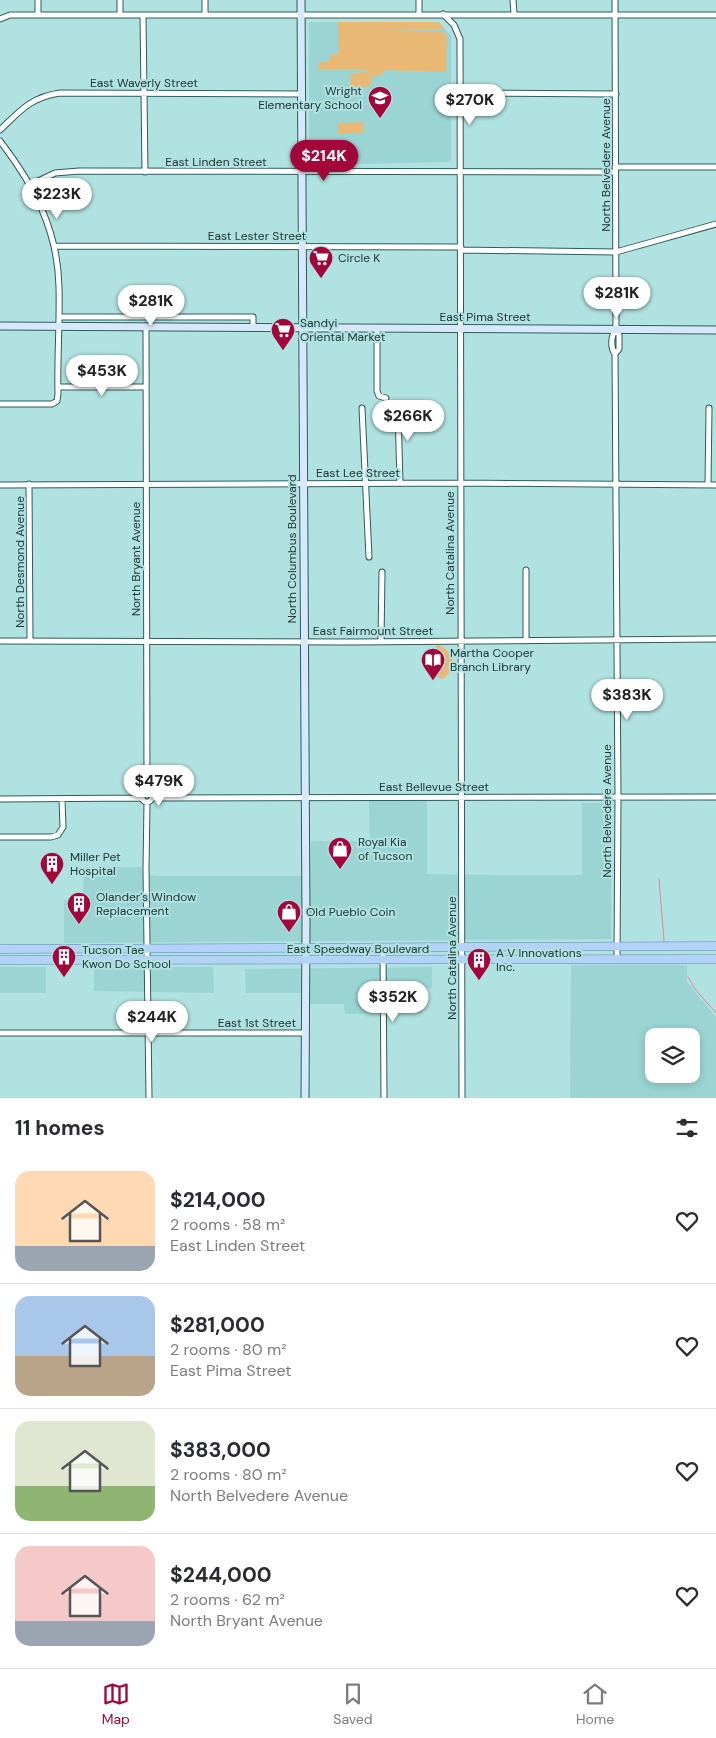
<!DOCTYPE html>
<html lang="en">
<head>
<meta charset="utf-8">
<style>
	body { margin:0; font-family:"DM Sans",sans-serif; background:#f7f7f7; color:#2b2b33; height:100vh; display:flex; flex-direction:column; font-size:19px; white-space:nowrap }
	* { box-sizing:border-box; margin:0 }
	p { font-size:16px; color:#7c7c81 }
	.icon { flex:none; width:28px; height:28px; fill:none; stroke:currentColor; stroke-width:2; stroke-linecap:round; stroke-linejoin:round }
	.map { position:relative; height:1098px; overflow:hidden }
	.sheet { display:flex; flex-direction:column; background:#fff; flex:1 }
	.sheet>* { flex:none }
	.controls { position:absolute; left:645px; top:1028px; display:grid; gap:10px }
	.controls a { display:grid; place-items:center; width:55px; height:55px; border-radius:10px; background:#fff; box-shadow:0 2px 8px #0003; font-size:25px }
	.price { position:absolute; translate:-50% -42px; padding:0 11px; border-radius:18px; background:#fff; color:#222; font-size:16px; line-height:32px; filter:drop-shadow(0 1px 2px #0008) }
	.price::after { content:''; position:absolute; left:50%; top:30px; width:15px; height:11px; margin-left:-8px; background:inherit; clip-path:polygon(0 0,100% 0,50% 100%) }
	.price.on { background:#a30639; color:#fff }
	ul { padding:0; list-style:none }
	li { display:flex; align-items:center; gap:15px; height:125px; padding:0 15px }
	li+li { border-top:1px solid #e1e1e2 }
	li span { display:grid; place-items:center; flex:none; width:140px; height:100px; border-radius:15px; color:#555 }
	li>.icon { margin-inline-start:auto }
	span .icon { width:60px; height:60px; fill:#fffc; stroke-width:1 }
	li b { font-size:21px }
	h2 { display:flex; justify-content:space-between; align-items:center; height:60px; padding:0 15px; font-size:21px }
	.dock { display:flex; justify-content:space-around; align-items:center; height:70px; border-top:1px solid #e1e1e2; background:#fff; font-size:14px; color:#7c7c81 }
	.dock a { display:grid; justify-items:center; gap:2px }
	.dock .on { color:#a30639 }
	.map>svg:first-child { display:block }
</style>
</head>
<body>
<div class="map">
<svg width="716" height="1098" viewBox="0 0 716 1098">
	<rect width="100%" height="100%" fill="#afe2e0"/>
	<path fill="#9ad5d3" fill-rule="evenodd" d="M309 22 439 23 451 35V162L310 165 309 163Z
		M369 801H427V874L496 875H582V803H611V939L64 943V900H83L84 867H142V875L157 876H310L311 841H370Z
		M571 965H687V982L716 1017V1098H570ZM654 1036H691V1074H654Z
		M0 967H46V993H0Z
		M94 967H213L214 993 94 991Z
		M432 967V988L421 989 422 1013 345 1014 344 1004H310V993H246L245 969Z"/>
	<path fill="#eab875" d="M338 22H439L445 29 379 30 441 31 447 35 446 72 386 70 380 75 374 77 371 74 372 83 368 87H363L356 90 350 89 351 74C357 74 363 70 369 73L366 69H318L319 62H329V55L339 54Z
		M363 122V133L338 134V123Z
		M439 645C456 652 458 670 442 679L433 675 430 667 436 646Z"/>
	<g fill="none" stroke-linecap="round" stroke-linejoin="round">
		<path stroke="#ed828f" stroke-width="1" d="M659 879 664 941
			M688 977 695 989 716 1013"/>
		<defs>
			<path id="street" d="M38 0V15
				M120 0V15
				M205 0V15
				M419 0V14
				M513 0 514 14
				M615 0 616 329
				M443 14 454 25 460 39 462 1098
				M143 15 145 172
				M0 19 10 15H716
				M460 93 616 94
				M0 130C20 111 31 97 60 93L301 94
				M0 141C34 185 58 231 59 287 60 323 57 358 58 394L57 401 52 404H0
				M615 167H716
				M30 185 55 173 79 171 615 172
				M54 246 461 247
				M461 250 616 252 716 224
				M59 317H253V327
				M146 326 147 792
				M377 328V391L379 396 386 398
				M615 354 619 349V335L616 329C611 336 610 347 615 354L618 797 617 959
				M58 387H146
				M396 405 398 410 400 483
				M362 408 369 557
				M29 484 30 640
				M0 485 460 483 716 485
				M708 485 709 408
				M526 570V641
				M0 641 354 642 716 639
				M381 641 382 572
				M142 797a5 5 0 1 1 10 0a5 5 0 1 1-10 0Z
				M152 798 716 797
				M0 799 142 798
				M147 802 146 870 149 1098
				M0 837H51L58 835 63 827 62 799
				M383 948 384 1098
				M0 1033H305"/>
			<path id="secondary" d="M301 0 306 924 305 1098
				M0 326 716 330"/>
			<path id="primary" d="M0 949 716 946
				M0 960 716 959"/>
		</defs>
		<use href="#street" stroke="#2c5d5b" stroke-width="7"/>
		<use href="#secondary" stroke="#2c5d5b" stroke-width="9"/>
		<use href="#primary" stroke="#5d88b0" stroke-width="9"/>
		<use href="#street" stroke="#fff" stroke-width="5"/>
		<use href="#secondary" stroke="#d8e8fb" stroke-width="7"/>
		<use href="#primary" stroke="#b2d2f8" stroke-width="8"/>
	</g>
	<defs>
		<symbol id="school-pin" viewBox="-11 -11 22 30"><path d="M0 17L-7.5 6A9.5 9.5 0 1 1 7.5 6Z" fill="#a30639" stroke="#afe2e0"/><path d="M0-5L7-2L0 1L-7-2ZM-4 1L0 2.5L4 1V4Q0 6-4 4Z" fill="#fff"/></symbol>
		<symbol id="supermarket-pin" viewBox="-11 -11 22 30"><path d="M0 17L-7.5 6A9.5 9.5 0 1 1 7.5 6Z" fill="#a30639" stroke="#afe2e0"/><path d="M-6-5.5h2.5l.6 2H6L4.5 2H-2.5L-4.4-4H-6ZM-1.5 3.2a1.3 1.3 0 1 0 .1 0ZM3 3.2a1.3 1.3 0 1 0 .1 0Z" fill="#fff"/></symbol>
		<symbol id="library-pin" viewBox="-11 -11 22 30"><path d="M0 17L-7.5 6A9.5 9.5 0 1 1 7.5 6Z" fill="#a30639" stroke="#afe2e0"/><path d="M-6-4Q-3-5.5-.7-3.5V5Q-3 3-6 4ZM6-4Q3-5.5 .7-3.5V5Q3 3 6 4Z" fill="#fff"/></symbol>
		<symbol id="shop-pin" viewBox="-11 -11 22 30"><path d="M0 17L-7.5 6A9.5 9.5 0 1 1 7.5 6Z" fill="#a30639" stroke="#afe2e0"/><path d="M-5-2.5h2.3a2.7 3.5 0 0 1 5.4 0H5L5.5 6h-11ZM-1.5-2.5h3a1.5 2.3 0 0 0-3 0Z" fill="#fff"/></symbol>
		<symbol id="building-pin" viewBox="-11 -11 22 30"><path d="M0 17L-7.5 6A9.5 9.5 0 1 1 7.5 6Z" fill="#a30639" stroke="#afe2e0"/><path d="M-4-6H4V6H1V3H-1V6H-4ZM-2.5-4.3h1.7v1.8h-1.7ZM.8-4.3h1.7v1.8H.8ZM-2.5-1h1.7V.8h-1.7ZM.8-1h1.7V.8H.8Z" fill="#fff"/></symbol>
	</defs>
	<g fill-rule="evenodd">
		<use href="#school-pin" x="366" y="84" width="28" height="38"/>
		<use href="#supermarket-pin" x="307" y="244" width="28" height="38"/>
		<use href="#supermarket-pin" x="269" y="316" width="28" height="38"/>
		<use href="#library-pin" x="419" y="646" width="28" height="38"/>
		<use href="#shop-pin" x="326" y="835" width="28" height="38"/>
		<use href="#building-pin" x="38" y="850" width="28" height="38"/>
		<use href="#building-pin" x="65" y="890" width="28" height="38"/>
		<use href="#shop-pin" x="275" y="898" width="28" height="38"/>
		<use href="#building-pin" x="50" y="943" width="28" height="38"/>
		<use href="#building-pin" x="465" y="946" width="28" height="38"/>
	</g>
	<g text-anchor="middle" stroke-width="4" stroke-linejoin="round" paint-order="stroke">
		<g font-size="12" fill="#213635" stroke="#afe2e0">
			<text x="144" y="87">East Waverly Street</text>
			<text x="216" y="166">East Linden Street</text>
			<text transform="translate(606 165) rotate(-90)" y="4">North Belvedere Avenue</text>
			<text x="257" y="240">East Lester Street</text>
			<text x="485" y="321">East Pima Street</text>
			<text x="358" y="477">East Lee Street</text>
			<text transform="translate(292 549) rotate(-90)" y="4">North Columbus Boulevard</text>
			<text transform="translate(450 553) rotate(-90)" y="4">North Catalina Avenue</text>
			<text transform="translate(136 559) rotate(-90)" y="4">North Bryant Avenue</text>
			<text transform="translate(20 562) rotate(-90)" y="4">North Desmond Avenue</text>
			<text x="373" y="635">East Fairmount Street</text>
			<text x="434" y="791">East Bellevue Street</text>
			<text transform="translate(607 811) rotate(-90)" y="4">North Belvedere Avenue</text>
			<text x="358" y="953">East Speedway Boulevard</text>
			<text transform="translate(452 958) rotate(-90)" y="4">North Catalina Avenue</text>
			<text x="257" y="1027">East 1st Street</text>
		</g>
		<g font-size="12" fill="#213635" stroke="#afe2e0" text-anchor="start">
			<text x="362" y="95" text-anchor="end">Wright<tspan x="362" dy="14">Elementary School</tspan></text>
			<text x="338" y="262">Circle K</text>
			<text x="300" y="327">Sandyi<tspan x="300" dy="14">Oriental Market</tspan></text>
			<text x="450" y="657">Martha Cooper<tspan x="450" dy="14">Branch Library</tspan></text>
			<text x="358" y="846">Royal Kia<tspan x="358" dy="14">of Tucson</tspan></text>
			<text x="70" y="861">Miller Pet<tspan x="70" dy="14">Hospital</tspan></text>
			<text x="96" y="901">Olander's Window<tspan x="96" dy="14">Replacement</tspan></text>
			<text x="306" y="916">Old Pueblo Coin</text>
			<text x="82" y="954">Tucson Tae<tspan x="82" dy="14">Kwon Do School</tspan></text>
			<text x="496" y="957">A V Innovations<tspan x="496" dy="14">Inc.</tspan></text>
		</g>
	</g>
</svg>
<div class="controls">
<a><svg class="icon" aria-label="layers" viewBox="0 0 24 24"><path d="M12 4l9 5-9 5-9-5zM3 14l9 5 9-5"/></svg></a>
</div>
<b class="price" style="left:470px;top:126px">$270K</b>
<b class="price on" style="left:324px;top:182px">$214K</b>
<b class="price" style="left:57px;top:220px">$223K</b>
<b class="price" style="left:617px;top:319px">$281K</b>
<b class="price" style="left:151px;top:327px">$281K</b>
<b class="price" style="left:102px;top:397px">$453K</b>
<b class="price" style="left:408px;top:442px">$266K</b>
<b class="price" style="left:627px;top:721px">$383K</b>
<b class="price" style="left:159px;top:807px">$479K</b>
<b class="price" style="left:393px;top:1023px">$352K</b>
<b class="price" style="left:152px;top:1043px">$244K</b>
</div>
<section class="sheet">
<h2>11 homes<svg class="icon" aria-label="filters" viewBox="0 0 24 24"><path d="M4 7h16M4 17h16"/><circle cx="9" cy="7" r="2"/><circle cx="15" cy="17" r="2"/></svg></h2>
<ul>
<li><span style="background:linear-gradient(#ffd9b3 75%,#9aa5b1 0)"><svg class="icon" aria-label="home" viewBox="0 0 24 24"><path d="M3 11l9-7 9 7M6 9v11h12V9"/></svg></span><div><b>$214,000</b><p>2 rooms · 58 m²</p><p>East Linden Street</p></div><svg class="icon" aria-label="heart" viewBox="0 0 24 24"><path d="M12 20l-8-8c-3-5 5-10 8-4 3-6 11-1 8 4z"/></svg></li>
<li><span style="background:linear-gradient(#a9c7e8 60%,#b9a48a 0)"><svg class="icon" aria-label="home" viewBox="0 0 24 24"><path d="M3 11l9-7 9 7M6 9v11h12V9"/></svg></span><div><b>$281,000</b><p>2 rooms · 80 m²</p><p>East Pima Street</p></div><svg class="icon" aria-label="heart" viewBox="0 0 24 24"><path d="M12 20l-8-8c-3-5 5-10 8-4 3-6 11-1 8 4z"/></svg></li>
<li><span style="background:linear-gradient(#dfe7d0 65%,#8fb573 0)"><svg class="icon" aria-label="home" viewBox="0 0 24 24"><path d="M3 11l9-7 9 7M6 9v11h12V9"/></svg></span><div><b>$383,000</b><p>2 rooms · 80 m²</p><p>North Belvedere Avenue</p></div><svg class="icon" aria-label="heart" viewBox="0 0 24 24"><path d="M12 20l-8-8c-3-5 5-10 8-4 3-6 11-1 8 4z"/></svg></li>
<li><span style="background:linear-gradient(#f6c9c9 75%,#9aa5b1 0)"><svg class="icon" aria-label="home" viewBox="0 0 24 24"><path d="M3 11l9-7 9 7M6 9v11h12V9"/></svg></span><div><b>$244,000</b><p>2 rooms · 62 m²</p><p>North Bryant Avenue</p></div><svg class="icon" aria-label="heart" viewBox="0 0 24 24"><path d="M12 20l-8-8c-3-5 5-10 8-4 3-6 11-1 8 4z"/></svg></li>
</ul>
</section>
<nav class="dock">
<a class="on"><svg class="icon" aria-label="map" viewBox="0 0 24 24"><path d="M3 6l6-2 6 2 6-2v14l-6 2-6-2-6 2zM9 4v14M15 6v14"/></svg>Map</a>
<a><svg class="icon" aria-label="saved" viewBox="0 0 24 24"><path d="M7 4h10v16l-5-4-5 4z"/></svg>Saved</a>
<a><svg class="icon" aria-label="home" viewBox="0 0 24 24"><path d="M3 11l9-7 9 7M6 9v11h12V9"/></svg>Home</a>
</nav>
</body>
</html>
